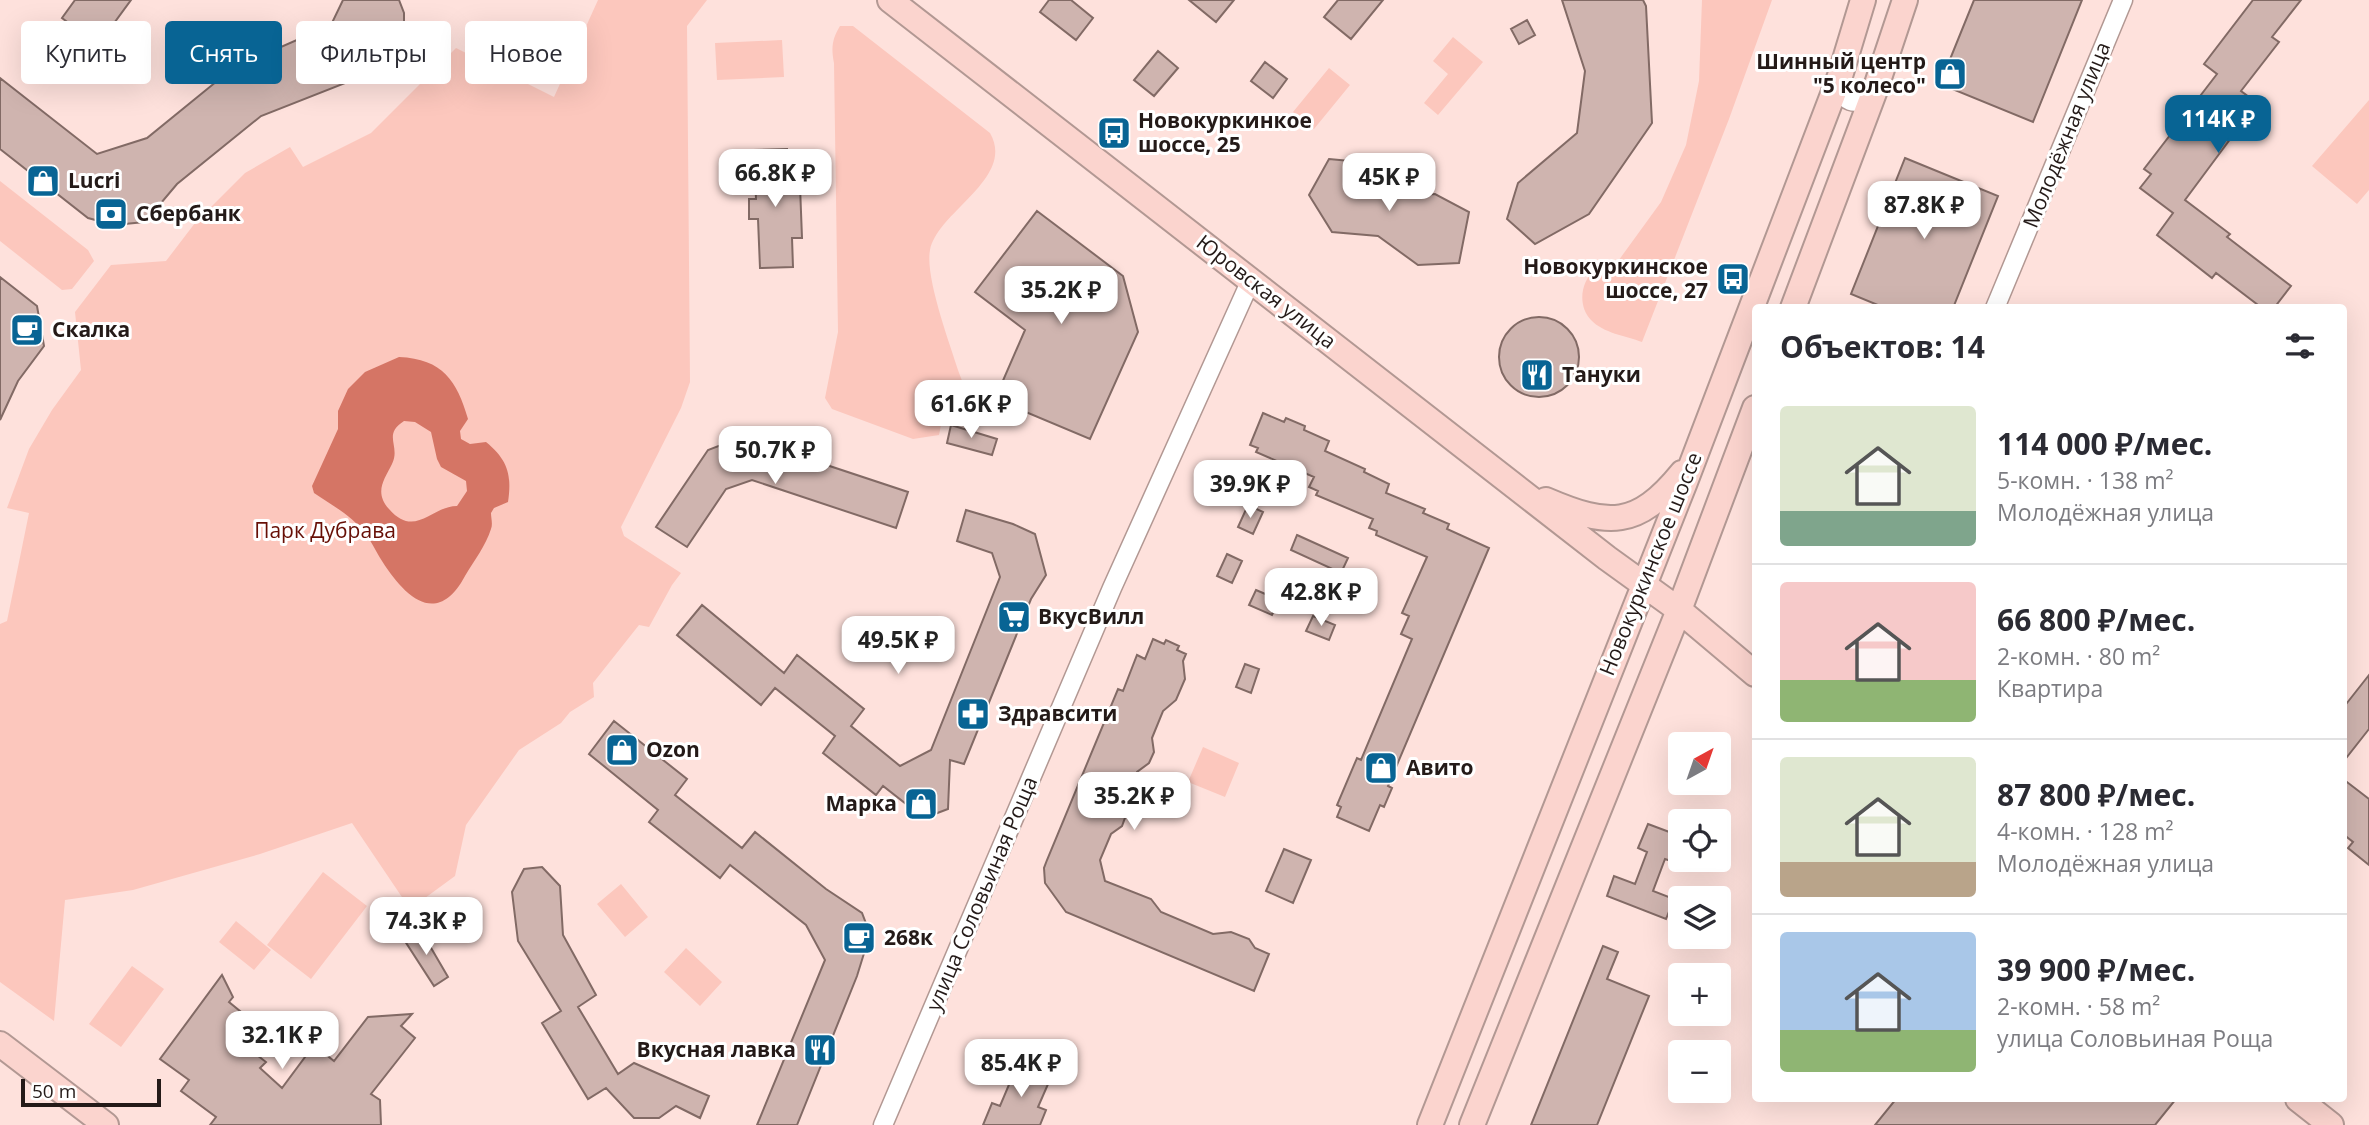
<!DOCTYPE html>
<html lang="ru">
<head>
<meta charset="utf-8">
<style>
	body { margin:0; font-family:"Open Sans",sans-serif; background:#f2f2f3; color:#2b2b33; height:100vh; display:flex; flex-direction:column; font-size:26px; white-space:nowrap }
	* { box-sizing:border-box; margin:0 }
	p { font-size:23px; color:#7c7c81 }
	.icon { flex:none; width:38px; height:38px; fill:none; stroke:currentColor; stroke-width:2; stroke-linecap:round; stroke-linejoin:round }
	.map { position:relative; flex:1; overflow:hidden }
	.side { position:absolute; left:1752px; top:304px; width:595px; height:798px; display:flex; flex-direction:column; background:#fff; border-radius:7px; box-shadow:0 7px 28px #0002 }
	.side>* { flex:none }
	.top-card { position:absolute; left:21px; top:21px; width:665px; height:63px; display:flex; gap:14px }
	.needle { width:46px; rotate:40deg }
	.fabs { position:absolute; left:1668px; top:732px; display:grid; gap:14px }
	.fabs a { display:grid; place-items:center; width:63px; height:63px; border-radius:7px; background:#fff; box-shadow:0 7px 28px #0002; font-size:35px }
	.scale { position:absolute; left:21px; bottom:18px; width:140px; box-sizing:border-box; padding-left:7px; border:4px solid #241a18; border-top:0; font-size:19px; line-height:24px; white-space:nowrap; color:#241a18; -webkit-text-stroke:5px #fff; paint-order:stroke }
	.price { position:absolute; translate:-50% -60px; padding:0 16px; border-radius:14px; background:#fff; color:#222; font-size:23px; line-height:46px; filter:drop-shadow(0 2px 4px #0008) }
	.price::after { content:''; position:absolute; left:50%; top:42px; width:21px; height:16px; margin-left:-10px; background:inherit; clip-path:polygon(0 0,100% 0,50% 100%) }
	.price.current { background:#086494; color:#fff }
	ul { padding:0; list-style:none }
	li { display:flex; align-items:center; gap:21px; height:175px; padding:0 28px }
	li+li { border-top:2px solid #e1e1e2 }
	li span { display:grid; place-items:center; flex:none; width:196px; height:140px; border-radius:7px; color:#555 }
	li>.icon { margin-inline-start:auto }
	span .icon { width:84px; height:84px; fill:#fffc; stroke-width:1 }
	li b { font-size:30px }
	h2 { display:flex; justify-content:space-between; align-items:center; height:84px; padding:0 28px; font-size:30px }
	.tag { padding:0 24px; border-radius:7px; background:#fff; box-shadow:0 7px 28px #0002; font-size:24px; line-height:63px }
	.tag.current { background:#086494; color:#fff }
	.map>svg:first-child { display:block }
</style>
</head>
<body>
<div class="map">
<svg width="2369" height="1125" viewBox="0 0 2369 1125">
	<rect width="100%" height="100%" fill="#fee1dc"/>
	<path fill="#fcc7bd" d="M598 0H707L687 26 690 382 681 408 621 527 624 536 681 573 672 585 649 627 639 625 593 683 594 697 570 712 561 723 519 750 466 825 455 876 410 909 352 823 260 854 133 890 65 900 54 1021 0 982V624L7 621 29 513 7 508 29 449 52 410 81 370 75 312 111 265 166 261 195 223 245 173 290 147 303 167 371 133 456 48 554 97Z
		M1702 0H1772L1729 119 1642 342C1626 336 1603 333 1591 320 1577 305 1581 281 1595 270 1600 265 1609 265 1616 264L1661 202 1686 145 1699 81Z
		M840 26H853L990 133C1016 178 938 211 930 250 925 277 949 341 958 370 963 385 970 395 967 411L942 420 939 435 913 439 832 409 825 398 838 332 834 63C831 48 832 39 840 26Z
		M1453 37 1483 62 1438 115 1424 103 1448 74 1433 61Z
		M782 40 784 77 717 80 715 43Z
		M1329 68 1350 85 1314 129 1293 112Z
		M2369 100V190L2357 204 2312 166Z
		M0 181 88 250 94 261 72 289 62 290 0 241Z
		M1203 747 1239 763 1225 797 1188 782Z
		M323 872 367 906 311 979 267 945Z
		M621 884 648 917 625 937 597 904Z
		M236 921 271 950 254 970 219 942Z
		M686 948 722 982 700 1006 664 972Z
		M132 966 164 989 121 1047 89 1024Z"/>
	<path fill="#d57565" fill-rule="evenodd" d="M399 357C443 359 457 381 468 419L460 431 461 439 470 444 486 442C508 460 512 475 508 502L494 508 491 513C491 518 493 524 491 529 486 545 474 561 465 576 437 628 405 597 382 561 376 552 372 542 365 533 352 516 332 505 314 493L312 486 338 429V411L348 389 365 372ZM404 421 415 422 431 432 437 459 441 467 466 481 467 491 457 506C431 506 415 539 389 509 374 492 384 480 392 464 401 446 382 435 404 421Z"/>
	<path fill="#cfb4af" stroke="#826a65" stroke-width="2" d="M75 0H131L98 45 62 18Z
		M343 0H399L404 13V39L391 65 261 116 177 184 145 222 114 225 88 218 0 149V78L97 154 147 138 233 68 331 25Z
		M1049 0H1071L1093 18 1076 40 1040 12Z
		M1189 0H1234L1216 22Z
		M1338 0H1383L1351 39 1324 17Z
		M1562 0H1643L1646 6 1652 123 1589 214 1535 244 1507 219 1518 183 1577 133 1585 71Z
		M1974 0H2082L2033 122 1940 84Z
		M2253 0H2301L2272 37 2279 42 2241 91 2257 103 2185 200 2230 234 2227 237 2291 286 2274 308H2262L2216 273 2212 278 2157 235 2173 213 2140 188 2151 174 2144 169 2217 74 2204 64Z
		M1527 20 1535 35 1519 44 1511 29Z
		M1158 51 1178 68 1154 96 1134 80Z
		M1265 62 1287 79 1273 98 1251 81Z
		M787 149 788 186H800L802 238H792L793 267 760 268 758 219H749V199H756L754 150Z
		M1905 158 1998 196 1953 308H1885L1851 294Z
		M1329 159 1371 163 1397 197 1435 194 1469 212 1459 263 1418 265 1378 236 1332 232 1309 195Z
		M1037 211 1123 276 1138 332 1090 439 995 399 1025 330 975 292Z
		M0 277 37 306 44 346 18 381 0 420Z
		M1499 357a40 40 0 1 1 80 0a40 40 0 1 1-80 0Z
		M1263 413 1284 422 1286 418 1305 426 1304 430 1329 441 1325 451 1365 469 1364 472 1389 484 1386 493 1425 509 1423 513 1449 524 1447 529 1489 548 1388 786 1392 788 1384 807 1380 805 1369 831 1337 817 1341 807 1337 805 1357 758 1361 760 1412 639 1401 634 1409 616 1402 613 1427 557 1376 535 1377 531 1369 528 1373 519 1316 495 1318 491 1309 487 1314 477 1256 452 1258 448 1250 445Z
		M951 425 997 439 992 455 947 443Z
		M742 437 908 492 896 528 752 480 726 489 687 547 656 527 708 450Z
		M1248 505 1263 512 1253 534 1238 527Z
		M966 510 1013 524 1035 534 1046 575 1031 599 964 764 950 760 948 809 924 818 883 786 876 795 823 753 835 736 775 688 761 705 677 635 702 605 784 673 797 655 864 709 851 726 900 766 931 750 1000 577 992 553 957 541Z
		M1297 535 1348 558 1341 573 1291 550Z
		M1227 554 1242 561 1232 583 1217 576Z
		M1256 590 1279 600 1272 615 1249 605Z
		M1313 616 1335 625 1329 640 1306 631Z
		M1153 639 1164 644 1166 640 1179 646 1177 650 1186 654 1183 661 1185 679 1176 700 1163 711 1152 738 1154 752 1149 763 1137 772 1125 802 1126 815 1122 826 1111 834 1100 860 1105 881 1151 899 1161 912 1213 934 1231 932 1249 939 1255 948 1269 954 1254 991 1066 912 1045 883 1044 868 1047 860 1118 689 1123 691 1137 655 1145 659Z
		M1245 664 1259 669 1251 693 1236 687Z
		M2369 675V729L2343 762V708Z
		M614 721 687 779 675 795 742 848 755 832 826 889 862 913 870 934 857 976 797 1125H757L825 960 806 925 730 865 720 878 649 822 658 810 589 754Z
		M2343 779 2369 799V865L2348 848 2353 842 2343 834Z
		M1648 824 1680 836V846L1674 862 1665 859 1653 891 1674 899 1666 919 1607 896 1614 876 1635 884 1647 852 1638 848Z
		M1284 849 1311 860 1293 903 1266 891Z
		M542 867 560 886 563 935 596 995 578 1007 618 1074 634 1063 709 1096 700 1118 676 1106 659 1118H634L606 1088 588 1099 542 1023 561 1011 518 941 512 892 524 869Z
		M420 929 448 977 434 986 403 938Z
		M1603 946 1618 952 1607 979 1649 996 1597 1125H1531Z
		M222 975 233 997 229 1002 246 1016V1023L235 1038 266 1062 260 1068 282 1088 314 1045 334 1061 368 1017 412 1014 401 1026 415 1038 371 1094 380 1100 381 1125H210L216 1117 181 1091 189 1080 160 1059Z
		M1019 1061 1052 1075 1038 1107 1046 1110 1040 1125H983L992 1103 1000 1106Z
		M1896 1099H2176L2155 1125H1875Z"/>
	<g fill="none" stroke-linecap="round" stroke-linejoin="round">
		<defs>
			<path id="street" d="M1840 76C1839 104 1857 110 1875 90
				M1995 308 2123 0
				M883 1125 1112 588 1251 280"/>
			<path id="secondary" d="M890 0 1607 558 1679 610 1755 674
				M1793 308 1875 90 1905 0
				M1546 500C1609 527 1637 528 1682 473
				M0 1044 106 1125
				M2298 1099 2331 1125
				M1430 1125 1685 482 1840 76 1863 0
				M1472 1125 1679 610 1755 408"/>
		</defs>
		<use href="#street" stroke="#b29893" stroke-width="21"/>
		<use href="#secondary" stroke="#b29893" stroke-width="28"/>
		<use href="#street" stroke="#fff" stroke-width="18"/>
		<use href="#secondary" stroke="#fbd4ce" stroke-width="24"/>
	</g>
	<defs>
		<symbol id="shop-square" viewBox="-11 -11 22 22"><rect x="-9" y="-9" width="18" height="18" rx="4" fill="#086494" stroke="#fff"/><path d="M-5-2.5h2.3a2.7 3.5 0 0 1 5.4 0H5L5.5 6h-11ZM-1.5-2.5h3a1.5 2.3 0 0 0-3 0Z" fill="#fff"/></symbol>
		<symbol id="bus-square" viewBox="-11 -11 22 22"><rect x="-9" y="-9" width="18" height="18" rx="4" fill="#086494" stroke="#fff"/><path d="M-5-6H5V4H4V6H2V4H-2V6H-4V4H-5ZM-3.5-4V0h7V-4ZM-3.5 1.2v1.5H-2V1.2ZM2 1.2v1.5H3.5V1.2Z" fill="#fff"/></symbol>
		<symbol id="bank-square" viewBox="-11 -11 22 22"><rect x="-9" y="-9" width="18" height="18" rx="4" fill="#086494" stroke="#fff"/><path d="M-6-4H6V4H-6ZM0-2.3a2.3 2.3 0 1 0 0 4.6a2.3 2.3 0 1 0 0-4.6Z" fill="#fff"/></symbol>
		<symbol id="cafe-square" viewBox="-11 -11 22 22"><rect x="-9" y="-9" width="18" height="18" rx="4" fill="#086494" stroke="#fff"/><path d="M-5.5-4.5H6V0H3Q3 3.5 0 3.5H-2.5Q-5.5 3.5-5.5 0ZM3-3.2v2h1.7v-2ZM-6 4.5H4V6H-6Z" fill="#fff"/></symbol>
		<symbol id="restaurant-square" viewBox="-11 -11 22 22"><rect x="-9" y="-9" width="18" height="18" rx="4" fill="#086494" stroke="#fff"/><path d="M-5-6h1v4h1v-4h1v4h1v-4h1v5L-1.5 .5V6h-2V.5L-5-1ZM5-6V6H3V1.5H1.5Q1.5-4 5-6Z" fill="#fff"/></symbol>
		<symbol id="supermarket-square" viewBox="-11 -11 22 22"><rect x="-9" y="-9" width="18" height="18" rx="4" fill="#086494" stroke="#fff"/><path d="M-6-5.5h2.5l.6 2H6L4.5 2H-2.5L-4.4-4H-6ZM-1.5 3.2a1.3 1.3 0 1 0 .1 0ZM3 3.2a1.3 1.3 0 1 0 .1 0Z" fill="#fff"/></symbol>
		<symbol id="pharmacy-square" viewBox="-11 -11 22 22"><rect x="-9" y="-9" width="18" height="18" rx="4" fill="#086494" stroke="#fff"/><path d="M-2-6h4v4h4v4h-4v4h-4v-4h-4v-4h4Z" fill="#fff"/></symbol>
	</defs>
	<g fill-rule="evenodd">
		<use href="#shop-square" x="1931" y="55" width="38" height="38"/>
		<use href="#bus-square" x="1095" y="114" width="38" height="38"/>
		<use href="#shop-square" x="24" y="162" width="38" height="38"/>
		<use href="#bank-square" x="92" y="195" width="38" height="38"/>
		<use href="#bus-square" x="1714" y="260" width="38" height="38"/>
		<use href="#cafe-square" x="8" y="311" width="38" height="38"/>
		<use href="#restaurant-square" x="1518" y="356" width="38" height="38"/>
		<use href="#supermarket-square" x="995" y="598" width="38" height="38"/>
		<use href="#pharmacy-square" x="954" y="695" width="38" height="38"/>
		<use href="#shop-square" x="603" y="731" width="38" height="38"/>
		<use href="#shop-square" x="1362" y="749" width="38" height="38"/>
		<use href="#shop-square" x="902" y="785" width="38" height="38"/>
		<use href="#cafe-square" x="840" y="919" width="38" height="38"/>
		<use href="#restaurant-square" x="801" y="1031" width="38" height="38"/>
	</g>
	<g text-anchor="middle" stroke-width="6" stroke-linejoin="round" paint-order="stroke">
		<g font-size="21" font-weight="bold" fill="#241a18" stroke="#fff" text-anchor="start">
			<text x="1926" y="69" text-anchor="end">Шинный центр<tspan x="1926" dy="24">"5 колесо"</tspan></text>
			<text x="1138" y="128">Новокуркинкое<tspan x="1138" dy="24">шоссе, 25</tspan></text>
			<text x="68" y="188">Lucri</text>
			<text x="136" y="221">Сбербанк</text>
			<text x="1708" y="274" text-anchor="end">Новокуркинское<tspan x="1708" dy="24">шоссе, 27</tspan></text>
			<text x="52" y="337">Скалка</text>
			<text x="1562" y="382">Тануки</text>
			<text x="1038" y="624">ВкусВилл</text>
			<text x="998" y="721">Здравсити</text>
			<text x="646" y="757">Ozon</text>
			<text x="1406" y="775">Авито</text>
			<text x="897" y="811" text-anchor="end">Марка</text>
			<text x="884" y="945">268к</text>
			<text x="796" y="1057" text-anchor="end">Вкусная лавка</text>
		</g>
		<g font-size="21" fill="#241a18" stroke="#fff">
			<text transform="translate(2067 135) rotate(-68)" y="7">Молодёжная улица</text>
			<text transform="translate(1266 292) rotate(38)" y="7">Юровская улица</text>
			<text transform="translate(1651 564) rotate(-68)" y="7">Новокуркинское шоссе</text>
			<text transform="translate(982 894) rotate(-67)" y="7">улица Соловьиная Роща</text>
		</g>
		<g font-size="21" fill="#670f06" stroke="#fff">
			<text x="325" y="538">Парк Дубрава</text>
		</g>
	</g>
</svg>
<div class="fabs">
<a><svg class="needle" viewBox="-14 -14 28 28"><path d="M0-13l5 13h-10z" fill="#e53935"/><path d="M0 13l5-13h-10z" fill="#7c7c81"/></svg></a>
<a><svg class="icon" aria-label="locate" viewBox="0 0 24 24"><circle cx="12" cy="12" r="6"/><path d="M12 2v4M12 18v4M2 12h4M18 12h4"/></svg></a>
<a><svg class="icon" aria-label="layers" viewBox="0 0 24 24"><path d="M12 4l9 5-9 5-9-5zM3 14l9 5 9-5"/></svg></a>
<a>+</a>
<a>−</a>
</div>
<div class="scale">50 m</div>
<b class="price current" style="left:2218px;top:155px">114K ₽</b>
<b class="price" style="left:775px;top:209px">66.8K ₽</b>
<b class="price" style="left:1389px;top:213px">45K ₽</b>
<b class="price" style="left:1924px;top:241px">87.8K ₽</b>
<b class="price" style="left:1061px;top:326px">35.2K ₽</b>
<b class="price" style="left:971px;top:440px">61.6K ₽</b>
<b class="price" style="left:775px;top:486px">50.7K ₽</b>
<b class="price" style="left:1250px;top:520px">39.9K ₽</b>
<b class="price" style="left:1321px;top:628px">42.8K ₽</b>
<b class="price" style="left:898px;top:676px">49.5K ₽</b>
<b class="price" style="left:1134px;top:832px">35.2K ₽</b>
<b class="price" style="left:426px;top:957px">74.3K ₽</b>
<b class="price" style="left:282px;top:1071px">32.1K ₽</b>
<b class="price" style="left:1021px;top:1099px">85.4K ₽</b>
<div class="top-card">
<a class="tag">Купить</a>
<a class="tag current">Снять</a>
<a class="tag">Фильтры</a>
<a class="tag">Новое</a>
</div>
<section class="side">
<h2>Объектов: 14<svg class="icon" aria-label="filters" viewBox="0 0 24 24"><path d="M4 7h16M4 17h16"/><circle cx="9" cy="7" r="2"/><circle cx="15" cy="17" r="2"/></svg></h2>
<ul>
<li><span style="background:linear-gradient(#dfe7d0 75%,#7fa58c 0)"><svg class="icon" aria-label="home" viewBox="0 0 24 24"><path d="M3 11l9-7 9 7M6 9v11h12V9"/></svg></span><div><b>114 000 ₽/мес.</b><p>5-комн. · 138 m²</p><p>Молодёжная улица</p></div></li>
<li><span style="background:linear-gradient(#f6c9c9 70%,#8fb573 0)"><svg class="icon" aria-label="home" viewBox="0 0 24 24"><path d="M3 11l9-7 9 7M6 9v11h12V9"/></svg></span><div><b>66 800 ₽/мес.</b><p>2-комн. · 80 m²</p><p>Квартира</p></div></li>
<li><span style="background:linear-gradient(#dfe7d0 75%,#b9a48a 0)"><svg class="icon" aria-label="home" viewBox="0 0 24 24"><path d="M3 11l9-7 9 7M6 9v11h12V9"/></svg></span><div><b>87 800 ₽/мес.</b><p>4-комн. · 128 m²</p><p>Молодёжная улица</p></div></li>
<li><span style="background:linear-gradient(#a9c7e8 70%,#8fb573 0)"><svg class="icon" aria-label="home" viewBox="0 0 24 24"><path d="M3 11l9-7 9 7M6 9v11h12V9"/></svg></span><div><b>39 900 ₽/мес.</b><p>2-комн. · 58 m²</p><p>улица Соловьиная Роща</p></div></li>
</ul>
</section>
</div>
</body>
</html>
